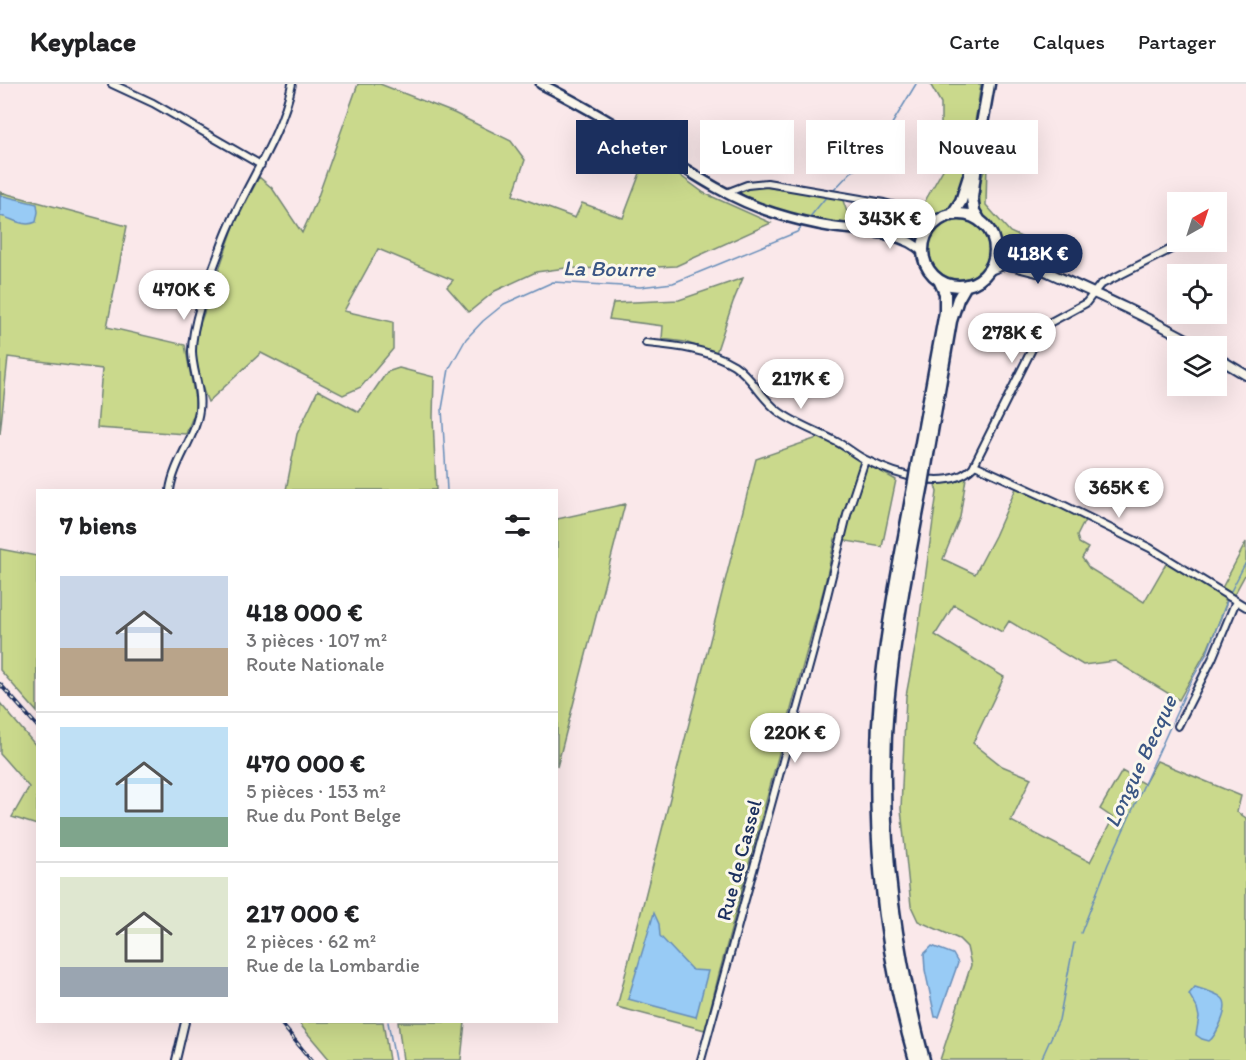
<!DOCTYPE html>
<html lang="fr">
<head>
<meta charset="utf-8">
<style>
	body { margin:0; font-family:Itim,sans-serif; background:#f6f6f6; color:#202124; height:100vh; display:flex; flex-direction:column; font-size:22px; white-space:nowrap }
	* { box-sizing:border-box; margin:0 }
	p { font-size:20px; color:#757577 }
	.icon { flex:none; width:33px; height:33px; fill:none; stroke:currentColor; stroke-width:2; stroke-linecap:round; stroke-linejoin:round }
	.map { position:relative; flex:1; overflow:hidden }
	.details { position:absolute; left:36px; top:405px; width:522px; height:534px; display:flex; flex-direction:column; background:#fff; border-radius:0px; box-shadow:0 6px 24px #0002 }
	.details>* { flex:none }
	.top-card { position:absolute; left:576px; top:36px; width:570px; height:54px; display:flex; gap:12px }
	.needle { width:39px; rotate:39deg }
	.fabs { position:absolute; left:1167px; top:108px; display:grid; gap:12px }
	.fabs a { display:grid; place-items:center; width:60px; height:60px; border-radius:0px; background:#fff; box-shadow:0 6px 24px #0002; font-size:30px }
	.price { position:absolute; translate:-50% -51px; padding:0 14px; border-radius:21px; background:#fff; color:#222; font-size:20px; line-height:39px; filter:drop-shadow(0 2px 3px #0008) }
	.price::after { content:''; position:absolute; left:50%; top:36px; width:18px; height:14px; margin-left:-9px; background:inherit; clip-path:polygon(0 0,100% 0,50% 100%) }
	.price.selected { background:#1b2f5e; color:#fff }
	ul { padding:0; list-style:none }
	li { display:flex; align-items:center; gap:18px; height:150px; padding:0 24px }
	li+li { border-top:2px solid #e0e0e0 }
	li span { display:grid; place-items:center; flex:none; width:168px; height:120px; border-radius:0px; color:#555 }
	li>.icon { margin-inline-start:auto }
	span .icon { width:72px; height:72px; fill:#fffc; stroke-width:1 }
	li b { font-size:26px }
	h2 { display:flex; justify-content:space-between; align-items:center; height:72px; padding:0 24px; font-size:26px }
	.chip { padding:0 21px; border-radius:0px; background:#fff; box-shadow:0 6px 24px #0002; font-size:21px; line-height:54px }
	.chip.selected { background:#1b2f5e; color:#fff }
	header { display:flex; align-items:center; gap:36px; box-sizing:border-box; height:84px; padding:0 30px; background:#fff; border-bottom:2px solid #e0e0e0 }
	header strong { font-size:28px }
	nav { display:flex; gap:33px; margin-inline-start:auto; font-size:21px }
	.map>svg:first-child { display:block }
</style>
</head>
<body>
<header>
<strong>Keyplace</strong>
<nav><a>Carte</a><a>Calques</a><a>Partager</a></nav>
</header>
<div class="map">
<svg width="1246" height="976" viewBox="0 0 1246 976">
	<rect width="100%" height="100%" fill="#fae8ea"/>
	<filter id="ink" filterUnits="userSpaceOnUse"><feTurbulence type="fractalNoise" baseFrequency=".0167" numOctaves="2"/><feDisplacementMap in="SourceGraphic" scale="12" xChannelSelector="R" yChannelSelector="G"/><feConvolveMatrix kernelMatrix="1 2 1 2 8 2 1 2 1" color-interpolation-filters="sRGB"/></filter>
	<g filter="url(#ink)">
		<path fill="#cad98c" stroke="#728475" stroke-width="1.5" d="M358 0H380L454 29 511 57 525 76 513 111 575 134 582 119 623 134 648 68 704 109 771 139 676 182 619 185 566 184 536 188 495 207 469 228 447 203 453 196 378 165 344 227 393 238V265L361 303 343 311 261 269 208 318C197 293 194 277 197 249L234 142 259 93 272 104 302 149 316 118Z
			M930 0H981L971 63 963 97 952 125 925 144 863 142C856 138 852 130 854 122L860 118 917 131 957 61 941 51V19Z
			M987 78 986 121 1010 148 1032 158 1031 164 1043 183 1000 163 995 145 980 129V99Z
			M758 102 842 114 851 139 848 141 796 133 746 113 739 108Z
			M0 108 127 142 107 243 185 261 195 315V327L186 350 97 344 102 285 8 273 0 350Z
			M929 165a30 30 0 1 1 60 0a30 30 0 1 1-60 0Z
			M743 194 733 218 716 269 685 258 662 255 663 242 609 235 613 219 679 216Z
			M399 284 434 293 433 333 436 406H286L297 350 318 306 359 328 387 288Z
			M820 353 896 396 882 463 835 455 824 504 719 890 705 946 617 923 756 375Z
			M962 394H966L960 433 943 475 975 490 995 452 1017 402 1086 434 1077 452 1079 459 1088 464 1082 474 1089 484 1144 518 1167 478 1223 512 1226 521 1208 564 1179 616 1115 577 1083 581 1009 537 1002 548 954 521 935 551 1004 593 973 659 1002 682 1031 694 1011 737 1090 778 1113 734 1100 725 1122 687 1144 700 1157 677 1241 712 1237 728 1246 734V976H940L971 881 967 863 959 855 918 837 911 822 901 725 906 612 917 553 937 408 935 401Z
			M625 420 557 683V435Z
			M1246 458V489L1234 511 1222 504Z
			M0 465 37 472V628L0 586Z
			M0 619 37 663V741L12 733 29 703 0 670Z
			M298 938H383L389 976H330Z
			M398 938H465L461 976H403Z"/>
		<path fill="#98cbf5" stroke="#668db9" stroke-width="1.5" d="M0 111 37 120 38 128 36 138C23 144 12 134 0 132Z
			M654 829 659 840 660 852 692 886 708 887 696 933 628 915Z
			M932 862 953 870 958 879 939 933H935L925 886 924 870Z
			M1195 903C1203 906 1216 908 1222 914 1231 922 1216 952 1209 957L1202 955 1196 951 1199 933 1197 924 1189 910Z"/>
		<g fill="none" stroke-linecap="round" stroke-linejoin="round">
			<path stroke="#668db9" stroke-width="1.5" d="M833 107 850 89 859 83 875 68 916 0
				M809 134 827 112
				M447 406 442 325 449 285 466 255 483 237 504 220 553 198 640 203 673 199 797 148 802 142
				M1231 507 1246 478
				M1081 849 1108 780 1189 601 1207 569 1227 517
				M388 938 395 976
				M1041 976 1059 936 1074 859"/>
			<defs>
				<path id="minor" d="M112 0 153 19 261 81
					M726 109 747 101 767 99 884 119 918 128
					M646 259C676 262 708 265 734 281 752 293 761 314 778 327 795 340 816 347 835 357 846 362 855 371 866 376 894 390 948 409 973 383L1037 255 1049 239 1086 219 1100 201 1185 158
					M975 381 1065 422 1150 464 1246 523
					M170 406C174 377 196 353 199 326 202 306 192 287 192 267 192 235 212 188 223 158 243 103 280 58 292 0
					M1178 642 1212 575 1236 517
					M176 976 185 938
					M701 976 814 564 847 431 865 376"/>
				<path id="tertiary" d="M994 164C1007 175 1026 178 1041 185 1094 209 1148 233 1199 262
					M987 187 1006 180 1037 188
					M1216 273 1246 291"/>
				<path id="secondary" d="M541 0C577 18 611 38 645 59 687 86 726 114 774 129 793 135 812 140 832 143 860 147 903 147 923 168
					M890 148H916L931 144"/>
				<path id="trunk" d="M923 166a36 36 0 1 1 72 0a36 36 0 1 1-72 0Z
					M952 131 961 117 970 89
					M980 137 974 127 972 114 979 57 989 0
					M916 386 945 228V209L939 196
					M925 388 951 237 958 215 966 201
					M914 398C902 465 888 533 881 601 869 726 880 855 915 976
					M923 400C909 473 895 546 888 620 878 741 893 860 924 976"/>
			</defs>
			<use href="#minor" stroke="#1b2f5e" stroke-width="10"/>
			<use href="#tertiary" stroke="#1b2f5e" stroke-width="12"/>
			<use href="#secondary" stroke="#1b2f5e" stroke-width="13"/>
			<use href="#trunk" stroke="#1b2f5e" stroke-width="15"/>
			<use href="#minor" stroke="#fbf7ec" stroke-width="6"/>
			<use href="#tertiary" stroke="#fbf7ec" stroke-width="8"/>
			<use href="#secondary" stroke="#fbf7ec" stroke-width="8"/>
			<use href="#trunk" stroke="#fbf7ec" stroke-width="10"/>
			<defs>
				<path id="rail" d="M0 600 38 643
					M280 938 311 976"/>
			</defs>
			<use href="#rail" stroke="#1b2f5e" stroke-width="4"/>
			<use href="#rail" stroke="#fbf7ec" stroke-width="1.5" stroke-dasharray="4.5" stroke-linecap="butt"/>
			<defs>
				<path id="trunk-bridge" d="M914 398 916 386
					M923 400 925 388"/>
			</defs>
			<use href="#trunk-bridge" stroke="#1b2f5e" stroke-width="15" stroke-linecap="butt"/>
			<use href="#trunk-bridge" stroke="#fbf7ec" stroke-width="10"/>
		</g>
	</g>
	<g text-anchor="middle" stroke-width="6" stroke-linejoin="round" paint-order="stroke">
		<g font-size="21" fill="#1b2f5e" stroke="#fbf7ec">
			<text transform="translate(739 776) rotate(-75)" y="7">Rue de Cassel</text>
		</g>
		<g font-size="22" font-style="italic" fill="#3a5684" stroke="#fbf7ec">
			<text transform="translate(609 184) rotate(1)" y="8">La Bourre</text>
			<text transform="translate(1140 677) rotate(-65)" y="8">Longue Becque</text>
		</g>
	</g>
</svg>
<div class="fabs">
<a><svg class="needle" viewBox="-14 -14 28 28"><path d="M0-13l5 13h-10z" fill="#e53935"/><path d="M0 13l5-13h-10z" fill="#757577"/></svg></a>
<a><svg class="icon" aria-label="locate" viewBox="0 0 24 24"><circle cx="12" cy="12" r="6"/><path d="M12 2v4M12 18v4M2 12h4M18 12h4"/></svg></a>
<a><svg class="icon" aria-label="layers" viewBox="0 0 24 24"><path d="M12 4l9 5-9 5-9-5zM3 14l9 5 9-5"/></svg></a>
</div>
<b class="price" style="left:890px;top:166px">343K €</b>
<b class="price selected" style="left:1038px;top:201px">418K €</b>
<b class="price" style="left:184px;top:237px">470K €</b>
<b class="price" style="left:1012px;top:280px">278K €</b>
<b class="price" style="left:801px;top:326px">217K €</b>
<b class="price" style="left:1119px;top:435px">365K €</b>
<b class="price" style="left:795px;top:680px">220K €</b>
<div class="top-card">
<a class="chip selected">Acheter</a>
<a class="chip">Louer</a>
<a class="chip">Filtres</a>
<a class="chip">Nouveau</a>
</div>
<section class="details">
<h2>7 biens<svg class="icon" aria-label="filters" viewBox="0 0 24 24"><path d="M4 7h16M4 17h16"/><circle cx="9" cy="7" r="2"/><circle cx="15" cy="17" r="2"/></svg></h2>
<ul>
<li><span style="background:linear-gradient(#c9d6e8 60%,#b9a48a 0)"><svg class="icon" aria-label="home" viewBox="0 0 24 24"><path d="M3 11l9-7 9 7M6 9v11h12V9"/></svg></span><div><b>418 000 €</b><p>3 pièces · 107 m²</p><p>Route Nationale</p></div></li>
<li><span style="background:linear-gradient(#bfe0f5 75%,#7fa58c 0)"><svg class="icon" aria-label="home" viewBox="0 0 24 24"><path d="M3 11l9-7 9 7M6 9v11h12V9"/></svg></span><div><b>470 000 €</b><p>5 pièces · 153 m²</p><p>Rue du Pont Belge</p></div></li>
<li><span style="background:linear-gradient(#dfe7d0 75%,#9aa5b1 0)"><svg class="icon" aria-label="home" viewBox="0 0 24 24"><path d="M3 11l9-7 9 7M6 9v11h12V9"/></svg></span><div><b>217 000 €</b><p>2 pièces · 62 m²</p><p>Rue de la Lombardie</p></div></li>
</ul>
</section>
</div>
</body>
</html>
